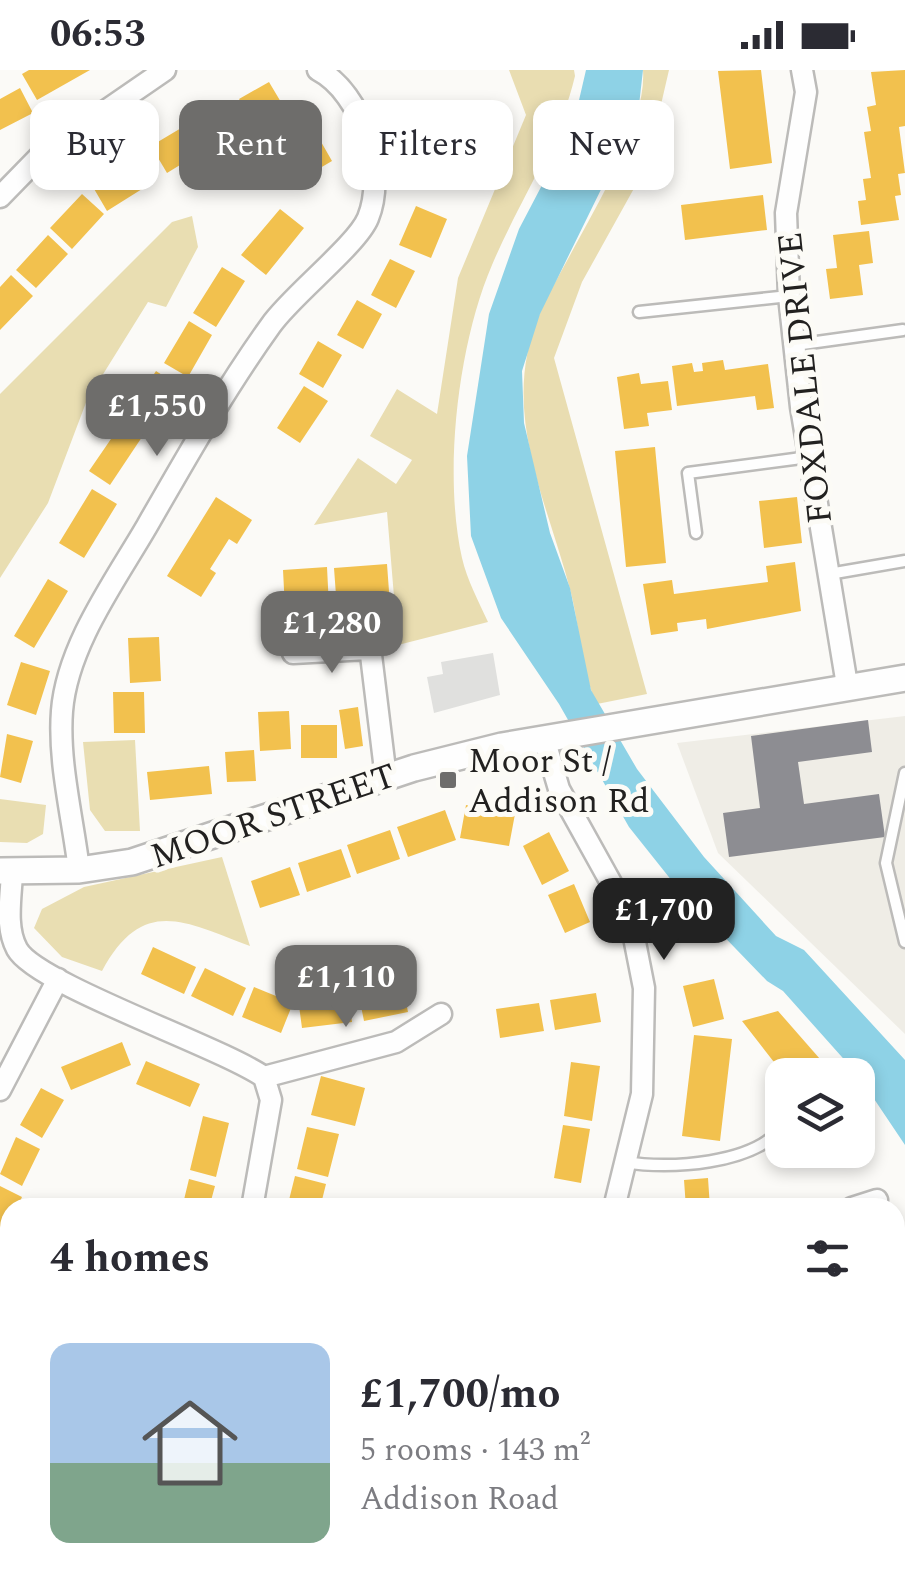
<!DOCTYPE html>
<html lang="en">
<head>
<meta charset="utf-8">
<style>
	body { margin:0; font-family:Spectral,serif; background:#f2f2f3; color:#2b2b33; height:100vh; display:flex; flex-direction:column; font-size:38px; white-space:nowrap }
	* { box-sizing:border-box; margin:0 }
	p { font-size:32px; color:#7c7c81 }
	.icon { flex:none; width:55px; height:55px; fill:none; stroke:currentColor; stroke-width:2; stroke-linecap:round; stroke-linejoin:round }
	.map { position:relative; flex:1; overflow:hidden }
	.details { position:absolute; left:0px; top:1128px; width:905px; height:392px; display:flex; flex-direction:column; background:#fff; border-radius:30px 30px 0 0; box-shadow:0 5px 15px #0003 }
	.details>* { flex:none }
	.hud { position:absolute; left:30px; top:30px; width:845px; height:90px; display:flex; gap:20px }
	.buttons { position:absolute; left:765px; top:988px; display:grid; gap:20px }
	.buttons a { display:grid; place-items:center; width:110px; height:110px; border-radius:20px; background:#fff; box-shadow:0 5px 15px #0003; font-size:50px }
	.price { position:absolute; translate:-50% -85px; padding:0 22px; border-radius:20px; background:#6e6d6b; color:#fff; font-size:32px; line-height:65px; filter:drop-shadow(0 2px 5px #0008) }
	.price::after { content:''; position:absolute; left:50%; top:60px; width:30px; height:22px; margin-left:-15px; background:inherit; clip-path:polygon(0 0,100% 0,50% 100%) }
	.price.current { background:#222; color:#fff }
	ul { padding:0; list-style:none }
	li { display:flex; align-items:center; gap:30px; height:250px; padding:0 50px }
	li span { display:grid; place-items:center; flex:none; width:280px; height:200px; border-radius:20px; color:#555 }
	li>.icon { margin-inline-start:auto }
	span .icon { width:120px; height:120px; fill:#fffc; stroke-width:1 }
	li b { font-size:42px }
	h2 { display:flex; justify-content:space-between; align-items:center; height:120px; padding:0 50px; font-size:42px }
	.tag { padding:0 35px; border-radius:20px; background:#fff; box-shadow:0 5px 15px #0003; font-size:35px; line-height:90px }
	.tag.current { background:#6e6d6b; color:#fff }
	.status { display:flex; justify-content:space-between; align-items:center; height:70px; padding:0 50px; background:#fff; direction:ltr }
	.status svg { height:28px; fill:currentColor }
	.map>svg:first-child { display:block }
</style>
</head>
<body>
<div class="status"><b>06:53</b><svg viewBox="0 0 49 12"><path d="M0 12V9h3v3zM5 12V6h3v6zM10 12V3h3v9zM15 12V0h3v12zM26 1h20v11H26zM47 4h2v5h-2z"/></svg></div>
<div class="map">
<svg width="905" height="1518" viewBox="0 0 905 1518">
	<rect width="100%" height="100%" fill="#fbfaf7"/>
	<path fill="#efede6" d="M905 646V964L718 783 677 673Z"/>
	<path fill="#e9deb2" d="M192 146 198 177 166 237 148 232 87 330 48 433 0 508V324L172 152Z
		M135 670 140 761H105L90 740 83 672Z
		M0 729 46 735 43 764 27 773 0 772Z
		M222 787 250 876C185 852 143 825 102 901L62 887 34 858 42 839 84 817Z
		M0 1301 10 1305V1510H176L184 1518H0Z"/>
	<path fill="#e9ddb1" d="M509 0H574L575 6C559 74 519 131 492 195 458 274 443 403 462 488 467 510 479 532 488 552L398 575 387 442 314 455 358 388 396 414 412 390 370 366 397 319 437 344 458 208 526 45Z
		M643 0H669L647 95 582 212 554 288 647 624 597 634C581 601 580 559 571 523 547 429 498 340 540 243 568 180 648 66 643 0Z
		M905 1249V1379L895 1377V1252Z"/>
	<path fill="#8ed2e6" d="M586 0H643L638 44 540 244 522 301 524 353 550 463 570 518 591 620 637 699 704 787 776 866 804 880 905 990V1075L858 1005 783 921 767 911 680 821 629 757 559 634 501 548 471 466 467 386 489 244 519 159 573 56Z"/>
	<path fill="#f2c14e" d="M29 0H90L37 30 22 4Z
		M761 0 772 93 730 99 718 1Z
		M905 0V56L899 57 905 103 898 104 901 125 895 126 899 150 861 155 858 131 866 130 863 109 871 108 864 62 871 61 867 37 876 35 871 2Z
		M269 12 291 49 261 67 239 29Z
		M20 18 33 43 0 60V29Z
		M435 38 463 43 453 105 426 101Z
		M203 45 219 71 167 103 151 76Z
		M312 56 332 91 298 111 277 75Z
		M132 86 150 114 107 141 90 112Z
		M82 124 104 144 72 179 50 158Z
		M763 125 767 160 685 170 681 135Z
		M416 136 447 149 431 188 399 175Z
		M280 139 304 158 266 205 241 185Z
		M869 161 873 193 859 195 863 225 830 229 826 199 837 198 833 165Z
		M48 165 68 184 36 218 16 200Z
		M390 189 415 201 396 238 371 225Z
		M222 197 245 211 216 257 193 243Z
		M11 205 33 226 0 260V217Z
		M357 230 382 244 363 279 337 265Z
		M189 251 212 265 188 307 164 293Z
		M318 271 342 285 323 318 299 304Z
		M723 290 725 300 768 294 774 338 757 340 755 326 677 336 672 296 692 293 694 302 703 301 702 293Z
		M156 301 179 316 155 352 132 338Z
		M639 303 641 314 668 311 672 340 647 343 649 356 624 359 617 307Z
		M304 316 328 331 300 373 277 358Z
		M124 350 144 364 110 415 89 401Z
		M655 377 666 493 626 497 615 381Z
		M92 419 117 434 84 488 59 473Z
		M216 427 252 450 237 474 229 469 210 499 216 503 201 527 167 506Z
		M797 427 802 473 764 478 759 431Z
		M795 492 801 541 707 559 706 549 677 553 678 561 651 565 643 514 672 510 674 524 768 512 766 496Z
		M387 494 390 535 337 539 334 498Z
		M327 497 329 537 285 539 283 500Z
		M48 509 68 521 34 578 14 566Z
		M159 567 161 611 130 613 128 568Z
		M21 592 50 601 36 645 7 635Z
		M113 622H144L145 663H114Z
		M358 637 363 676 345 679 339 640Z
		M289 641 291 679 260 681 258 642Z
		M301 655H337V688H301Z
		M7 664 33 671 21 713 0 707Z
		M254 680 256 711 227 712 225 682Z
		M209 696 212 724 150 730 147 702Z
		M466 735 515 744 509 776 460 768Z
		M445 740 456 770 408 787 397 757Z
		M390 760 400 789 357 804 347 775Z
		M549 762 569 801 542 815 523 776Z
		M341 779 351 807 307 822 298 793Z
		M290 797 300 825 260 838 251 811Z
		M574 814 590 852 565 863 548 825Z
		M153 877 196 897 184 924 141 904Z
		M205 898 246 918 233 946 191 926Z
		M714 909 724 949 693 957 683 916Z
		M402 912 408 942 364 951 358 921Z
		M254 917 293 933 281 963 242 947Z
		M348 921 352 952 302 958 298 928Z
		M596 923 601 952 555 960 550 930Z
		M539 933 544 961 500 968 496 939Z
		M778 941 834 1005H784L742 951Z
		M694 965 732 969 720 1071 682 1066Z
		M122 972 131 995 71 1020 61 997Z
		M146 991 200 1014 190 1037 136 1014Z
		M571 992 600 996 592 1051 564 1046Z
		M321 1006 365 1018 355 1056 311 1045Z
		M41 1018 64 1030 42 1068 20 1055Z
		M203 1046 229 1053 216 1107 190 1100Z
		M563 1055 590 1059 581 1113 554 1108Z
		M307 1057 339 1064 328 1107 297 1099Z
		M16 1067 40 1079 22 1116 0 1104Z
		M295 1106 326 1114 320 1138H287Z
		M708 1108 710 1138H686L684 1110Z
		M189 1109 215 1116 209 1138H182Z
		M0 1116 22 1127 17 1138H10V1151L0 1171Z
		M895 1438 905 1439V1475H895Z
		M620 1510H666L678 1518H632Z"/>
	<path fill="#8d8d92" d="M868 650 872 682 798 692 804 734 879 724 885 767 729 787 723 743 760 738 751 666Z"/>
	<path fill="#e0e0de" d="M493 583 500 625 434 643 427 607 443 604 441 592Z"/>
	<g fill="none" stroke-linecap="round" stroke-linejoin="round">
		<defs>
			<path id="service" d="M639 242 789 226
				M795 275 903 260
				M696 463 688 403 809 387
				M829 504 905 491
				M905 703 886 793 905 872
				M626 1092C668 1100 755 1094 782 1057
				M154 1510 164 1518"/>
			<path id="minor" d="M802 0 806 22 786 143 789 226 801 337 847 615
				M0 127 40 86 165 0
				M366 544 386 708
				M293 583 368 579
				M544 668 559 719 630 847 644 918 642 1024 614 1138
				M79 800C73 749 58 692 62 641 67 576 115 511 147 456 186 388 225 319 271 255 291 226 357 175 368 148 387 102 362 23 318 0
				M12 803C11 827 5 857 17 879 36 914 219 976 264 1007L271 1030 252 1138
				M264 1007 396 972 441 944
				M0 1020 58 909
				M852 1138 877 1130
				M895 1492 905 1493
				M305 1510 318 1518
				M425 1518 430 1510
				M748 1518 750 1510"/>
			<path id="tertiary" d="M0 801 79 800 132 792 414 698 502 676 905 608"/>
		</defs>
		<use href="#service" stroke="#bcbbb9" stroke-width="15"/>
		<use href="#minor" stroke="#bcbbb9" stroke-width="25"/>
		<use href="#tertiary" stroke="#bcbbb9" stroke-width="30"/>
		<use href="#service" stroke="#fefefe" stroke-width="10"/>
		<use href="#minor" stroke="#fefefe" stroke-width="20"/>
		<use href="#tertiary" stroke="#fefefe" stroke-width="25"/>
	</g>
	<rect fill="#6e6d6b" stroke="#fcfbf6" stroke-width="4" x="438" y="700" width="20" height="20" rx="5"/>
	<g text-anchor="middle" stroke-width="10" stroke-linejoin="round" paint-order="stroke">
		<g font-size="35" fill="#222120" stroke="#fcfbf6">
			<text transform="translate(804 308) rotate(-96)" y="12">FOXDALE DRIVE</text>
			<text transform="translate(273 745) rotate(-19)" y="12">MOOR STREET</text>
		</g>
		<g font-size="35" fill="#222120" stroke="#fcfbf6" text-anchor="start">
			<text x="468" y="702">Moor St /<tspan x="468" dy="40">Addison Rd</tspan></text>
		</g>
	</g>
</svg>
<div class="buttons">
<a><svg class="icon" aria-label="layers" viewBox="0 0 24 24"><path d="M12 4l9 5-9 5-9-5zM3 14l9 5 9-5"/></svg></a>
</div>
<b class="price" style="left:157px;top:389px">£1,550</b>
<b class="price" style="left:332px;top:606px">£1,280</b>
<b class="price current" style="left:664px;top:893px">£1,700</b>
<b class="price" style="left:346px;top:960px">£1,110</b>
<div class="hud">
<a class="tag">Buy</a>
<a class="tag current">Rent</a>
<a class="tag">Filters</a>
<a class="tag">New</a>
</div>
<section class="details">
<h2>4 homes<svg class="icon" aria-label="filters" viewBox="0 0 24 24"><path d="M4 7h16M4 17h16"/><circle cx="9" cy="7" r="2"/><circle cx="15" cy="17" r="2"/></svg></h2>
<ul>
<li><span style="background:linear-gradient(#a9c7e8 60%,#7fa58c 0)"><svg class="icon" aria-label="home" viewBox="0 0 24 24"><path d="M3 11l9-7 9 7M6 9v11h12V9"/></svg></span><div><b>£1,700/mo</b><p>5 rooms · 143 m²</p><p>Addison Road</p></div></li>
</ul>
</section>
</div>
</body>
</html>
